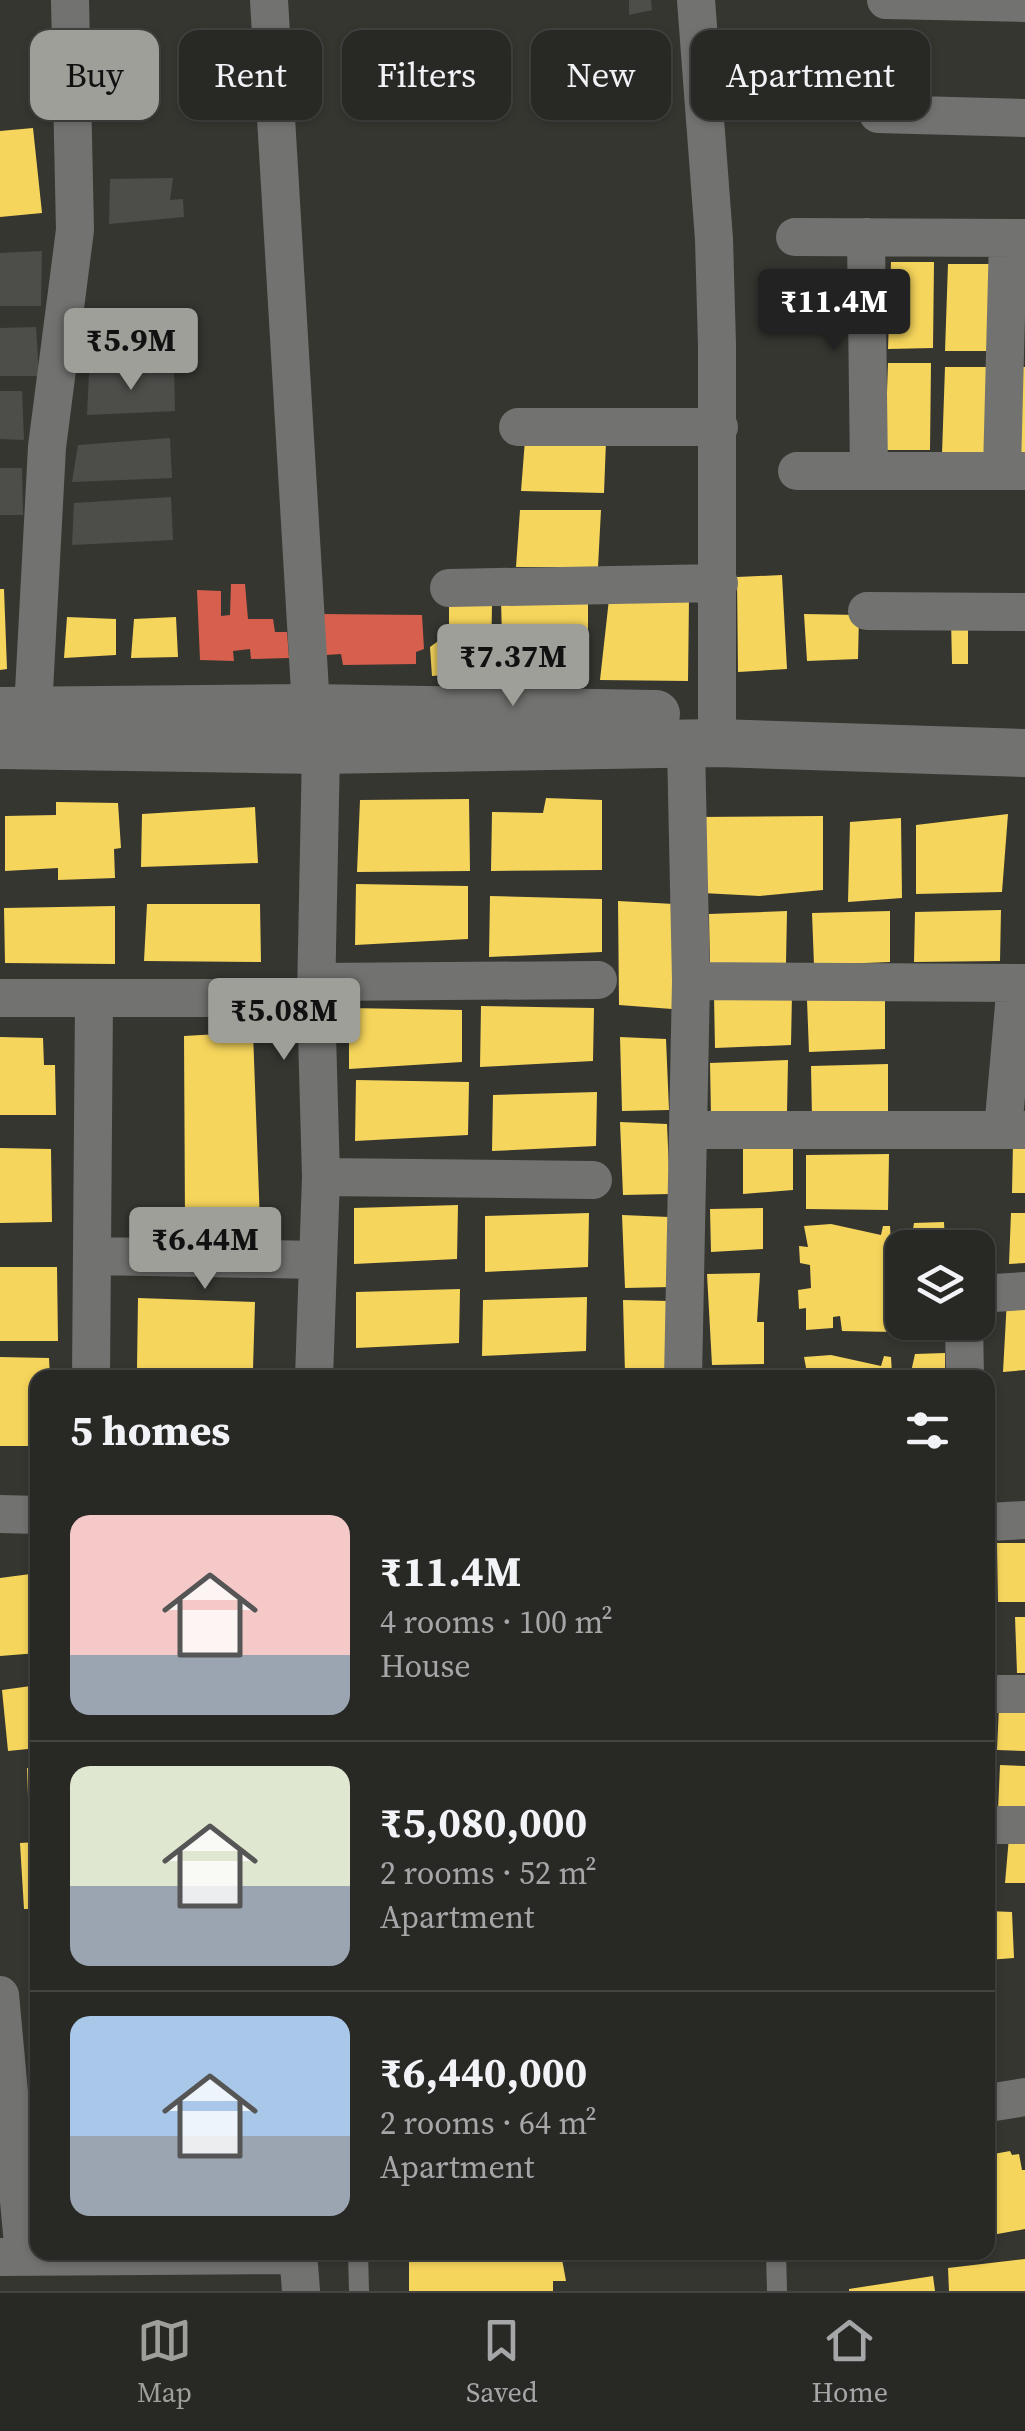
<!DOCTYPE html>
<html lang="en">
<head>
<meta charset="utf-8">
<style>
	body { margin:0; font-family:"Source Serif 4",serif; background:#343432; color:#f1f3f6; height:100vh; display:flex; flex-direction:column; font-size:38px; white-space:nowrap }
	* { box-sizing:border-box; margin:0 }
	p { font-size:32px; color:#a5a6a7 }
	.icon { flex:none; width:55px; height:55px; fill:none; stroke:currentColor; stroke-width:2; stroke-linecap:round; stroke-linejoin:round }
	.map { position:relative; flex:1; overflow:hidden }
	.details { position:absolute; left:30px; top:1370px; width:965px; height:890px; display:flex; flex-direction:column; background:#282825; border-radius:20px; box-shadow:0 2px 8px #0004,0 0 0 2px #444442 }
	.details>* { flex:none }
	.hud { position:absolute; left:30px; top:30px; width:965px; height:90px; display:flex; gap:20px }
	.buttons { position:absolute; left:885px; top:1230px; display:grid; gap:20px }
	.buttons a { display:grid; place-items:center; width:110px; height:110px; border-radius:20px; background:#282825; box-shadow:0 2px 8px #0004,0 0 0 2px #444442; font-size:50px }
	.price { position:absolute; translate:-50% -85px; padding:0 22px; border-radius:10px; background:#9f9f9a; color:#111; font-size:32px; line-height:65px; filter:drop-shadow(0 2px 5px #0008) }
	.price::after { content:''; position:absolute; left:50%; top:60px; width:30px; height:22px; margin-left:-15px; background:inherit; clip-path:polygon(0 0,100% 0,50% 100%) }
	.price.on { background:#222; color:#fff }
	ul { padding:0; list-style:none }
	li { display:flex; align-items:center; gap:30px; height:250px; padding:0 40px }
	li+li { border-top:2px solid #444442 }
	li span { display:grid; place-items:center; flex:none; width:280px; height:200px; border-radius:20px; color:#555 }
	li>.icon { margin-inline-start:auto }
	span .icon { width:120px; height:120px; fill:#fffc; stroke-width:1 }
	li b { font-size:42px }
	h2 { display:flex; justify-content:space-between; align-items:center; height:120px; padding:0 40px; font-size:42px }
	.chip { padding:0 35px; border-radius:20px; background:#282825; box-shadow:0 2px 8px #0004,0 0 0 2px #444442; font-size:35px; line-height:90px }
	.chip.on { background:#9f9f9a; color:#111 }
	.dock { display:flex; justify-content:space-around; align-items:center; height:140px; border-top:2px solid #444442; background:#282825; font-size:28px; color:#a5a6a7 }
	.dock a { display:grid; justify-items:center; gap:5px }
	.dock .on { color:#9f9f9a }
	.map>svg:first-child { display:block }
</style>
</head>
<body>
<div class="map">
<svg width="1025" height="2291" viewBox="0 0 1025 2291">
	<rect width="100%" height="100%" fill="#363631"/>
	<path fill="#f6d55c" d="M33 128 42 213 0 217V131Z
		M891 262H934L933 348 888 349Z
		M948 264H991L990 351H945Z
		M888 363H931L930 450H885Z
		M945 367H989L987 454H942Z
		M1019 367H1025V454H1016Z
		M525 440 606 441 604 493 521 491Z
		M520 510H601L598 567H516Z
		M782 575 787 669 738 672 737 577Z
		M0 589H4L7 669 0 670Z
		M588 597V675L503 677 501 600Z
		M689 598 688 681 600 680 609 599Z
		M449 602H492L491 672 432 676 430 647 449 633Z
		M804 614 859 615 858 659 807 661Z
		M67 617 116 619V655L64 658Z
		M176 617 178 657 131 658 134 619Z
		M951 618H968V664H952Z
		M546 798 602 800V870L491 871 492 812 543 813Z
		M469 799 470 871 357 872 360 800Z
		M56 802 118 803 121 848 114 849 115 878 58 880V868L5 871V816L56 815Z
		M255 807 258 863 141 867 142 814Z
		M1008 814 1002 892 916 894V825Z
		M823 816V890L760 896 702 893 698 817Z
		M901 818 902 898 848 902 850 822Z
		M356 884 468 886V939L355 945Z
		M490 896 602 899V952L489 957Z
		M618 901 674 904 672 1009 619 1005Z
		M147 904H260L261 962 144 961Z
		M115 906V964L5 963 4 908Z
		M1001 910 1000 961 914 962 915 912Z
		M787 911 786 963 710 966 709 914Z
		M890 911V962L814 965 812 913Z
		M792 994 791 1045 715 1048 714 996Z
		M885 998V1049L809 1052 807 1000Z
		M481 1006 594 1008 593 1061 480 1067Z
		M349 1008 462 1010V1062L349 1069Z
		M253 1032 260 1223 185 1222 184 1036Z
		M0 1037 43 1038 44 1065H55L56 1115H0Z
		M620 1037 666 1039 669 1110 622 1111Z
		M788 1060 787 1112 711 1115 710 1063Z
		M888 1064V1115L812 1119 811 1066Z
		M356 1080 469 1082 468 1135 355 1141Z
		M597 1092 596 1146 492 1151 493 1095Z
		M620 1122 667 1124 670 1194 623 1195Z
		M743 1141 793 1143V1190L743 1194Z
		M1013 1143H1025V1193H1012Z
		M0 1148 51 1149 52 1222 0 1223Z
		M889 1154 888 1210 806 1209V1155Z
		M458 1205 457 1259 354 1264V1208Z
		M763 1208V1249L711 1252 710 1209Z
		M589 1213 588 1267 485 1272V1216Z
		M1011 1213H1025V1263L1009 1264Z
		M622 1215 669 1217 671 1287 625 1288Z
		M944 1222 945 1242H950V1248H902V1303L893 1304 894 1332 842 1331 840 1316 833 1317V1328L806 1330V1308L799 1309 798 1290 811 1288 810 1265 800 1263 799 1246 808 1247 804 1226 831 1224 881 1235 883 1226H890L891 1243 911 1242 914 1223Z
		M0 1267H57L58 1341H0Z
		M760 1273 757 1322H764V1364L712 1365 707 1274Z
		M460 1289 459 1343 356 1348V1292Z
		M587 1297 586 1351 482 1356 483 1300Z
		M138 1298 255 1302 253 1369 137 1368Z
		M1007 1299H1025V1370L1003 1372Z
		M623 1300 669 1301 672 1371 625 1373Z
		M911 1322H945L946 1327H912Z
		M945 1353V1372L951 1373V1378H808L804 1357 831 1355 881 1366 884 1356 891 1357 892 1374 911 1372 915 1354Z
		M0 1357 49 1358 50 1378H38V1446H0Z
		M997 1543H1025V1602H998Z
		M988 1545H992L991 1578H988Z
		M38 1573V1653L0 1656V1578Z
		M1015 1617H1025V1673H1017Z
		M988 1618H997V1673H988Z
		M38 1685V1748L8 1751 2 1690Z
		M988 1706H992L991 1745H988Z
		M999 1706 1025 1708V1751L997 1750Z
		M1000 1765 1025 1766V1811L998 1810Z
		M988 1766 996 1767 994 1811H988Z
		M27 1768H38V1825L29 1826Z
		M1009 1837 1025 1838V1883H1005Z
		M988 1839H996L995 1884 988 1883Z
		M38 1842V1909H24L20 1843Z
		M988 1911 1012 1912 1014 1958 988 1960Z
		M29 1927H38V1976H31Z
		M1010 2151 1012 2155 1019 2154 1022 2170H1025V2229L992 2235 988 2225V2155Z
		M409 2252H580L582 2259H562L566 2281H553V2291H409Z
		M1025 2259V2291H949L948 2268Z
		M933 2276 935 2291H849V2289Z"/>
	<path fill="#d6604d" d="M231 584H245L248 619H273L275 632H287L289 658 251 659 250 649 233 651 234 661 200 660 197 590 221 591V616L230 615Z
		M320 614 422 615 424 649 416 652V664L343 665 341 654 326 655Z"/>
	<path fill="#4d4d4a" d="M629 0H651L652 10 629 15Z
		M606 45H662L663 86 607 90Z
		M173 178 170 200 183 199 184 217 109 224 110 179Z
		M42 251 41 306H0V253Z
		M36 327 39 376H0V328Z
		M174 371 175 411 87 415 89 373Z
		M0 391H22L24 440 0 439Z
		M170 438 172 478 72 482 78 445Z
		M0 468H22L23 515H0Z
		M171 497 173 540 72 545 74 503Z"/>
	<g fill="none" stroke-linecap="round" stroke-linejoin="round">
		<path stroke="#727270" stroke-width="20" d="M358 2252 359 2291
			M776 2252 777 2291"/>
		<path stroke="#727270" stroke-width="38" d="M269 0 311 708 321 750 316 998 321 1177 314 1378
			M696 0 714 239 717 345V743
			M886 0 1025 3
			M878 114 1025 118
			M795 237 1025 238
			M866 237 869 469
			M518 427H719
			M1002 470 1008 238
			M797 471H1025
			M449 588 719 583
			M867 611 1025 612
			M33 710 47 447 75 230 70 0
			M691 981 1025 983
			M316 982 598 980
			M0 998H316
			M689 1130H1025
			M1003 1130 1016 983
			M321 1177 593 1180
			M94 1256 317 1260
			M978 1294 1025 1291
			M964 1322 965 1378
			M91 1378 94 998
			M683 1378 691 981 686 745
			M0 1514 38 1515
			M988 1522 1025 1520
			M988 1694H1025
			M988 1825H1025
			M0 1995 24 2255
			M988 2103 1025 2097
			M298 2252 301 2291
			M0 2257 298 2255"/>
		<path stroke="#727270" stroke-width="48" d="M0 711 311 708 656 714
			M0 745 321 750 717 743 1025 753"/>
	</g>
</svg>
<div class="buttons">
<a><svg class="icon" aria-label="layers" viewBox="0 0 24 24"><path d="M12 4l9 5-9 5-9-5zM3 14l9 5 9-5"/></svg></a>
</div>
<b class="price on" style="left:834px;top:354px">₹11.4M</b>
<b class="price" style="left:131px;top:393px">₹5.9M</b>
<b class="price" style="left:513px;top:709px">₹7.37M</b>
<b class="price" style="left:284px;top:1063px">₹5.08M</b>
<b class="price" style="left:205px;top:1292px">₹6.44M</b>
<div class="hud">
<a class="chip on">Buy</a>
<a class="chip">Rent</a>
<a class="chip">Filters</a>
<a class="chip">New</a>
<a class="chip">Apartment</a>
</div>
<section class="details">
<h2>5 homes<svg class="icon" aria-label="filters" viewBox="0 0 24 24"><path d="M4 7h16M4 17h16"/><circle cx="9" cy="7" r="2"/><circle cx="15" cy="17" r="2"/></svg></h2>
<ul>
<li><span style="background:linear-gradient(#f6c9c9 70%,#9aa5b1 0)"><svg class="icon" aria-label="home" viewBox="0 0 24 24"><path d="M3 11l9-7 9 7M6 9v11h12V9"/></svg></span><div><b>₹11.4M</b><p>4 rooms · 100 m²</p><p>House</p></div></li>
<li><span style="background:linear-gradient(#dfe7d0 60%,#9aa5b1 0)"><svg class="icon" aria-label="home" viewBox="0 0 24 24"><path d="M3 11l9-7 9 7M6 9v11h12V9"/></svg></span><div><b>₹5,080,000</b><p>2 rooms · 52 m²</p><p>Apartment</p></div></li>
<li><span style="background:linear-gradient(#a9c7e8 60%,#9aa5b1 0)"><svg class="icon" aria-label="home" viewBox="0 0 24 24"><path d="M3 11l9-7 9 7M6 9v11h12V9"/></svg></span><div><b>₹6,440,000</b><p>2 rooms · 64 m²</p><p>Apartment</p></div></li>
</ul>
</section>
</div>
<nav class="dock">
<a class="on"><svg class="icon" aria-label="map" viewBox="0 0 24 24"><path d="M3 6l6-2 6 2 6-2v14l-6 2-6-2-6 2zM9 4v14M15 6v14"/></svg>Map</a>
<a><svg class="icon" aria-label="saved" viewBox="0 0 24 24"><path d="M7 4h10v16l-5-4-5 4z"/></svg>Saved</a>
<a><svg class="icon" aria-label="home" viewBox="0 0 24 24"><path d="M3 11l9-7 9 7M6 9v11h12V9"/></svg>Home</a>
</nav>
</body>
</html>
